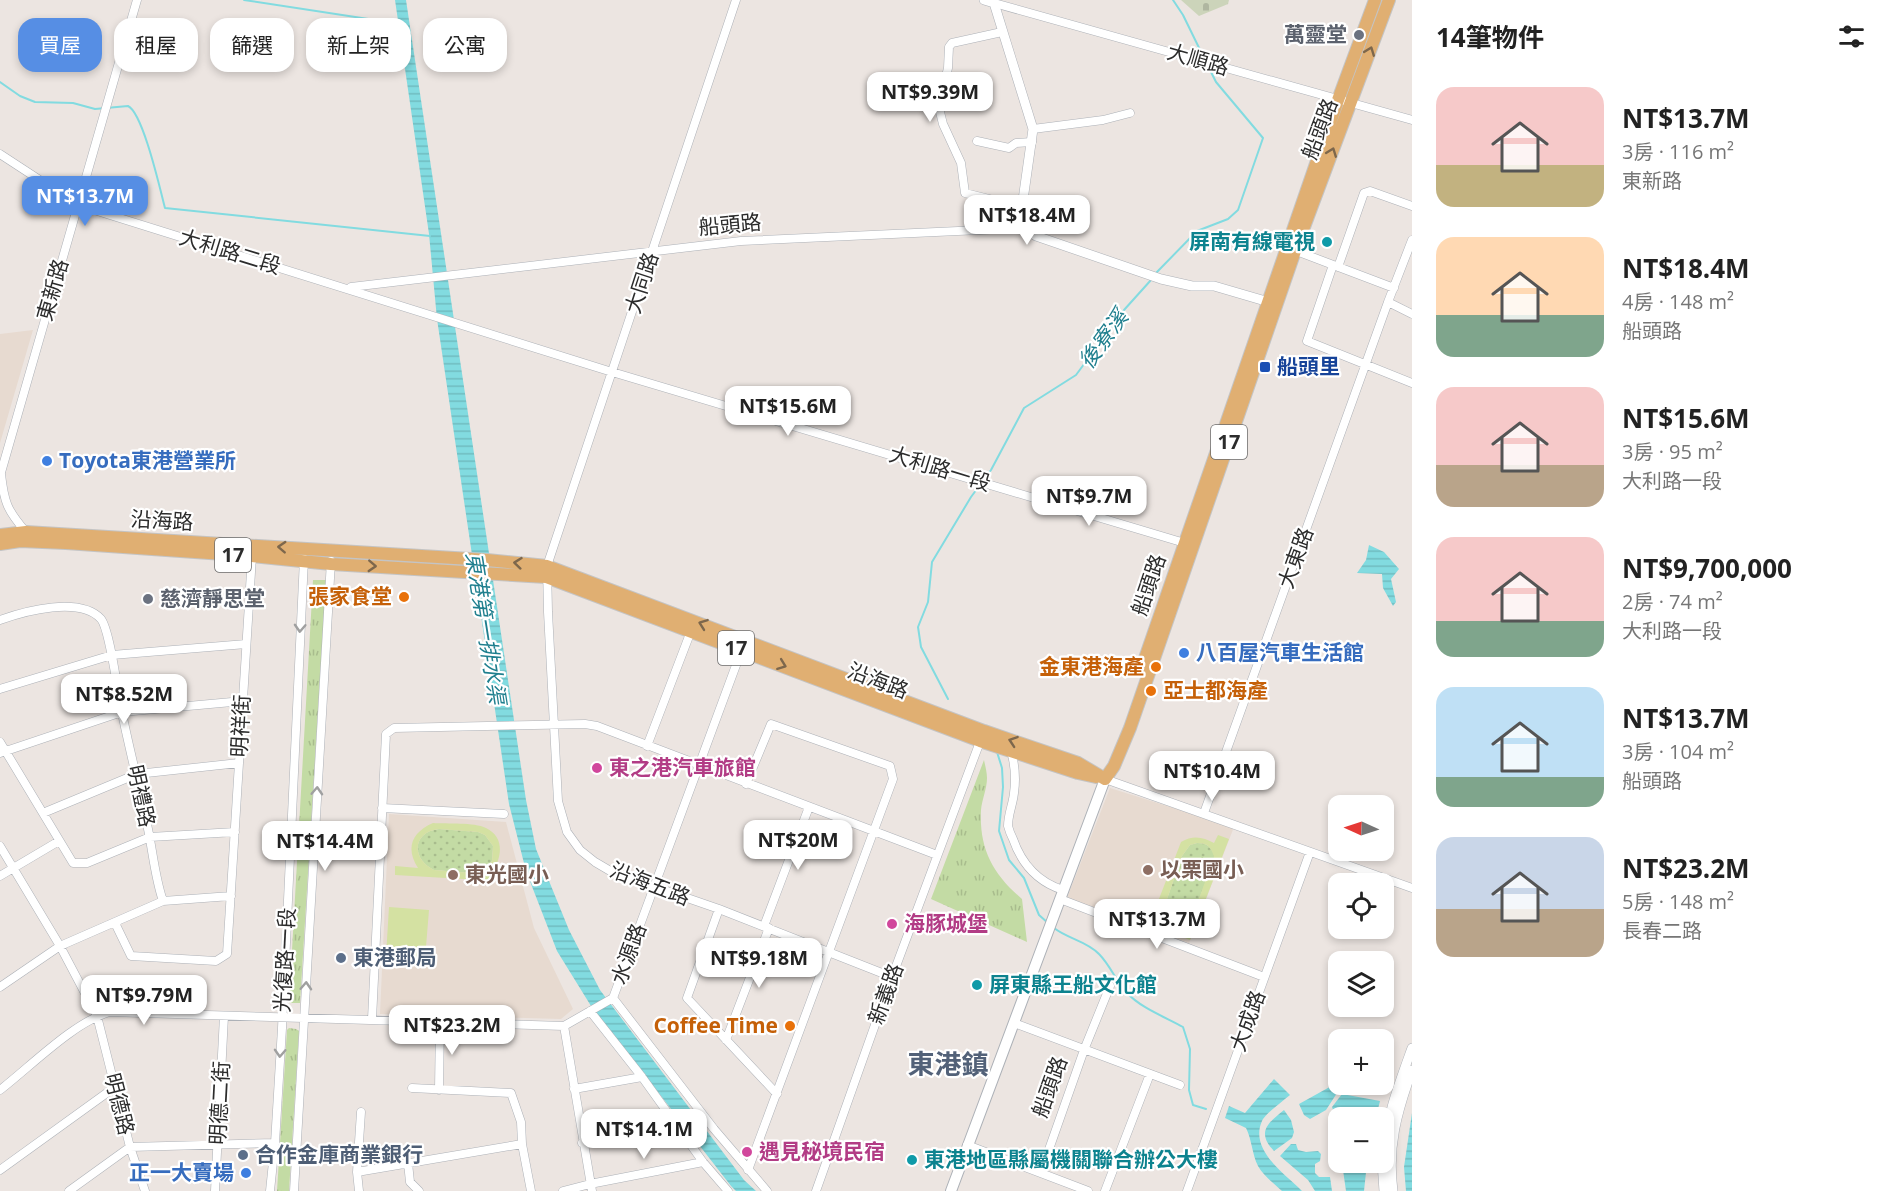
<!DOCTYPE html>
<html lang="zh-TW">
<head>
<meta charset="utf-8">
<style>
	body { margin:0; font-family:"Open Sans","Noto Sans TC",sans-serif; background:#f6f6f6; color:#222; height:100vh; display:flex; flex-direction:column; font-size:22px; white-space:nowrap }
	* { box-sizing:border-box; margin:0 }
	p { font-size:20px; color:#767676 }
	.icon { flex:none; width:33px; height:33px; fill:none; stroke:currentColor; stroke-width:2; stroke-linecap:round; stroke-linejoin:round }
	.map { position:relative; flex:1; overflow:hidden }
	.side { display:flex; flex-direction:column; background:#fff; width:480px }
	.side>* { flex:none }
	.top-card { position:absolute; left:18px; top:18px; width:570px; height:54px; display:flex; gap:12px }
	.needle { width:39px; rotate:273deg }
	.controls { position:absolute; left:1328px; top:795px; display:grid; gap:12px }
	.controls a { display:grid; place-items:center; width:66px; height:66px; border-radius:12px; background:#fff; box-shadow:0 3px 9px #0003; font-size:30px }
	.price { position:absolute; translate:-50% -51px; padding:0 14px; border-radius:12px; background:#fff; color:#222; font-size:20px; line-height:39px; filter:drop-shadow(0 2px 3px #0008) }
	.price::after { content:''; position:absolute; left:50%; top:36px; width:18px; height:14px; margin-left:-9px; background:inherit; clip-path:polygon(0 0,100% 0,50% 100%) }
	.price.on { background:#568ee4; color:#fff }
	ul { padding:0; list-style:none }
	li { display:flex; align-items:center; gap:18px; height:150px; padding:0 24px }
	li span { display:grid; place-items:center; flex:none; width:168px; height:120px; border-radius:18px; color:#555 }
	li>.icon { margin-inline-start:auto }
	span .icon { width:72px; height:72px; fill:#fffc; stroke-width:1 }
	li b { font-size:26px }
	h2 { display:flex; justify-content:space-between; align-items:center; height:72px; padding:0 24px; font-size:26px }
	.tag { padding:0 21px; border-radius:18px; background:#fff; box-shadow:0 3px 9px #0003; font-size:21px; line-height:54px }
	.tag.on { background:#568ee4; color:#fff }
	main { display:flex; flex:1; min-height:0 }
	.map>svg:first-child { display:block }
</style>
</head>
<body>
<main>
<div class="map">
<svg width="1412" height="1191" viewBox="0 0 1412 1191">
	<defs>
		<pattern id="grass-dots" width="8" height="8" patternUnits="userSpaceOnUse" patternTransform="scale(1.5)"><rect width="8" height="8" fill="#c3dba4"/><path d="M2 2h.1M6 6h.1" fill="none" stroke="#a8bc8d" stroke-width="1.8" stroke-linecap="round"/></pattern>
		<pattern id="cemetery-stones" width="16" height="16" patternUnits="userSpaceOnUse" patternTransform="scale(1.5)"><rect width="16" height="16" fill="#ccd4ba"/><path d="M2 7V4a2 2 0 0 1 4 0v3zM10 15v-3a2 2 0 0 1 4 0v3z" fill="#afb6a0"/></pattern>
		<pattern id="park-tufts" width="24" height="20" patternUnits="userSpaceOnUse" patternTransform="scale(1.5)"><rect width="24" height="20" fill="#c3dba4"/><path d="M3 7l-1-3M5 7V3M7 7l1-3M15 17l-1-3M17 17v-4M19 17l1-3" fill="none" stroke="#a8bc8d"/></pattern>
		<pattern id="water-rules" width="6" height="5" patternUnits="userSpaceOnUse" patternTransform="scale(1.5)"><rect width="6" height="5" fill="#82dbe0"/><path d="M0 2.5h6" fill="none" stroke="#70bcc0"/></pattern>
	</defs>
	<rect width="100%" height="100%" fill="#ece5e1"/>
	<path fill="#e7dad0" d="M33 330 0 443V334Z
		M1110 788 1234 827 1189 943 1067 898Z
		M389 814 506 822 534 928 573 1009 561 1019 380 1014Z"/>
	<path fill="url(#grass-dots)" d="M439 829 478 832 485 835 493 846 492 861C479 878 454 871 434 870 411 859 412 832 439 829Z
		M1197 843C1208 843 1211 847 1215 857L1192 918 1177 920 1169 913 1166 902 1182 856 1190 845Z"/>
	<path fill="url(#cemetery-stones)" d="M1181 0H1229L1228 4 1199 16Z"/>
	<path fill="url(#park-tufts)" d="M313 580H326L300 1003H289Z
		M984 760C985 765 987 772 987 778 987 789 982 799 981 810 979 849 993 874 1022 899L1027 942 931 899Z
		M289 1028 296 1029 299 1031 289 1191H277L287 1030Z"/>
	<path fill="#d4e1a2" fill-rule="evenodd" d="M433 823C447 824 474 822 486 828 505 837 502 858 492 872L517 874 516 882 395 875V866L418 868C405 848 412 832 433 823ZM439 829 478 832 485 835 493 846 492 861C479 878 454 871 434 870 411 859 412 832 439 829Z
		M1218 835 1229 839 1190 940 1185 938 1190 925C1173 928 1160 924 1157 904L1181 842C1193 835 1203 837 1214 843ZM1197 843C1208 843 1211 847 1214 857L1192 918 1177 920 1169 913 1166 902 1182 856 1190 845Z
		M389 907 429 910 425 959 386 956Z"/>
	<path fill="url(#water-rules)" d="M395 0H406L526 800 536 849 569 930 600 990 744 1180 756 1191H736L731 1186 591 1006 557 951 526 871 509 804 437 319 429 234Z
		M1369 545 1384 552 1399 569 1391 579 1396 602 1393 606 1383 588 1382 574 1357 573 1366 560Z
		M1274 1079 1290 1095C1283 1101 1265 1114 1262 1121 1249 1150 1285 1174 1302 1191H1282C1274 1184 1263 1175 1258 1166 1252 1154 1252 1140 1246 1128L1225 1118 1229 1106 1245 1113Z
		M1335 1084 1338 1086 1339 1090 1326 1110 1310 1119 1304 1115 1299 1104Z
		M1342 1094 1380 1101 1376 1117 1338 1118V1138L1335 1130 1338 1116 1335 1115 1332 1107Z
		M1284 1110 1291 1120 1294 1132 1292 1138 1274 1151C1256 1132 1268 1123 1284 1110Z
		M1412 1113V1191H1406L1404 1167Z
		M1291 1144H1296L1298 1150 1306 1152 1318 1151 1321 1154 1320 1161 1315 1164V1173L1319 1177H1330L1332 1191H1315L1308 1180 1280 1156Z
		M1342 1163H1367L1364 1191H1346Z"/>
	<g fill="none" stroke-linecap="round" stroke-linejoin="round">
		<path stroke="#82dbe0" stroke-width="2" d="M244 0 401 24
			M1173 0 1183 15 1204 58
			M0 82 20 96 35 102 73 103 95 109 128 106C143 113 160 189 165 208L430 236
			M1156 273 1197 231 1228 219 1238 210 1263 138 1216 82 1208 66
			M948 699 921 647 918 627 928 602 932 562 971 497 991 470 1024 408 1076 375 1124 310 1151 280
			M997 752 1002 768 1003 787 999 831 1009 860 1024 878 1039 915 1048 923
			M1054 928C1068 939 1087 941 1099 954 1110 965 1116 981 1127 993 1141 1008 1165 1017 1183 1027L1190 1049 1189 1090 1193 1105 1206 1109"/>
		<defs>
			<path id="minor" d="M736 0 547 566 548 612 558 801 567 832 580 850 595 862 612 872 719 909 892 977
				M994 3 1412 120
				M1002 32 952 43 949 47 948 68 941 97 940 112 943 124 961 163 965 193 1022 207
				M1033 129 1103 120 1130 113
				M977 141 1009 148 1016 143 1032 142
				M0 154 78 205 612 372 1188 544
				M1291 249 1394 288
				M1333 265 1307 341 1412 383
				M1338 267 1364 193 1370 191 1412 206
				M351 287 741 241 1024 228
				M1388 302 1412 314
				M1 474C4 502 7 510 26 532
				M0 476 137 0
				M0 620C25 611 80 596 101 619 110 630 118 695 122 713 130 752 140 790 148 829 153 853 155 878 163 901
				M0 689 112 655 246 644
				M0 742 73 863H87L150 837 235 832
				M647 746 691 631
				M1011 751C1015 765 1016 779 1014 793 1013 804 1008 814 1008 826 1009 830 1011 835 1013 839 1022 865 1038 882 1063 890
				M0 753 122 712 243 701
				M1105 779 1412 888
				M746 784 771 724 890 766 893 779 748 1170
				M382 808 504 814
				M43 813 137 774 239 763
				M1204 813 1388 302 1412 240
				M0 846 60 946 97 1016 130 1147 145 1191
				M0 876 59 841
				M1060 899 1264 977
				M719 909 687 998 777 1094
				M115 923 131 956 216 961 227 954 252 556
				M764 926 809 807
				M0 987 60 946 163 901 231 896
				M613 998 714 1129 767 1191
				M590 1011 642 1077 703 1162 728 1191
				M372 1019 386 734 394 728 585 724 597 726 937 855
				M1014 1023 1180 1085
				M564 1026 592 1191
				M726 1040 769 928
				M412 1088 511 1093 521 1122 522 1144 531 1191
				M574 1089 642 1077
				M0 1090C30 1067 75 1021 110 1012L564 1026 613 998 742 649
				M439 1090 440 1022
				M582 1143 642 1131
				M967 1145 1088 1191
				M408 1163 410 1182 419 1191
				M0 1170 115 1087
				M357 1172 522 1144
				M1041 1172 1084 1050 1110 986
				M69 1191 130 1147 275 1143
				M215 1191 224 1016
				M270 1191 275 1143 282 1028 304 559
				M294 1191 331 561
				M359 1191 357 1172 361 1112
				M563 1191 590 1184 703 1162
				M816 1191 892 977 981 739
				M1105 1191 1150 1074
				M1187 1191 1310 852"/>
			<path id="tertiary" d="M984 0 994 3 1033 129 1022 207 1024 228 1036 236 1161 279 1192 286H1214L1272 303
				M1383 1155C1386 1118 1399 1084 1412 1048
				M1382 1162 1384 1191
				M1393 1191C1387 1146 1397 1112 1412 1070"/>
			<path id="secondary" d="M951 1191 1105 779"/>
			<path id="primary" d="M0 535 26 532 487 560 547 566 984 731 1078 763 1105 779
				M0 544 20 541 66 543 252 556 331 564 546 577 980 741 1078 773 1096 777
				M1141 670 1338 100 1375 0
				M1105 779 1114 766 1130 728 1295 251 1389 0"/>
		</defs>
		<use href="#minor" stroke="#adb1b7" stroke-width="9"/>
		<use href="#tertiary" stroke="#adb1b7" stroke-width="10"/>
		<use href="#secondary" stroke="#adb1b7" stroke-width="12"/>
		<use href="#primary" stroke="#c4c4c4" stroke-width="14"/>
		<use href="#minor" stroke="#fff" stroke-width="8"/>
		<use href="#tertiary" stroke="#fff" stroke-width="9"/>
		<use href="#secondary" stroke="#fff" stroke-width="10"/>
		<use href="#primary" stroke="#e0af72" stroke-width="12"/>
	</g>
	<defs><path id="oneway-chevron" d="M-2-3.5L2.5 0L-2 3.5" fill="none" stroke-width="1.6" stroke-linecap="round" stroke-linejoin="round" transform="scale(1.5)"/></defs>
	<g stroke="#7d674c">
		<use href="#oneway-chevron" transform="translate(1370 51) rotate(-69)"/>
		<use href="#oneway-chevron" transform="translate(1332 152) rotate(-69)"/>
		<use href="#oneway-chevron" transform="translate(282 547) rotate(-177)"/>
		<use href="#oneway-chevron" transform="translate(518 563) rotate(-174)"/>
		<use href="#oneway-chevron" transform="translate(372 566) rotate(3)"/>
		<use href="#oneway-chevron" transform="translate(703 624) rotate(-160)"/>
		<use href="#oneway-chevron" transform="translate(782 665) rotate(21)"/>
		<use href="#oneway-chevron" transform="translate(1013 741) rotate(-161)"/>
	</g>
	<g stroke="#a0a0a0">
		<use href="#oneway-chevron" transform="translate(300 628) rotate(93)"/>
		<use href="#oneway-chevron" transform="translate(317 791) rotate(-87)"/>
		<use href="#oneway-chevron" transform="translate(306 986) rotate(-87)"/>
		<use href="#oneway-chevron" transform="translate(280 1053) rotate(93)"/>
	</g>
	<g fill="#6b7280" stroke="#fff" stroke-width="2">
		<circle cx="1359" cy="35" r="6"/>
		<circle cx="148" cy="599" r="6"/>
	</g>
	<g fill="#0f9aa8" stroke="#fff" stroke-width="2">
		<circle cx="1327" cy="242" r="6"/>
		<circle cx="977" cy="985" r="6"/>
		<circle cx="912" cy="1160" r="6"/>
	</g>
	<rect fill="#1a4fb4" stroke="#fff" stroke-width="2" x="1259" y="361" width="12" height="12" rx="3"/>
	<g fill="#3f7fe0" stroke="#fff" stroke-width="2">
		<circle cx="47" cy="461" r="6"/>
		<circle cx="1184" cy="653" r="6"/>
		<circle cx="246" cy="1173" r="6"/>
	</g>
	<g fill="#e8710a" stroke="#fff" stroke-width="2">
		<circle cx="404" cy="597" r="6"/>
		<circle cx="1156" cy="667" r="6"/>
		<circle cx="1151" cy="691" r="6"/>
		<circle cx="790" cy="1026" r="6"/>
	</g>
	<g fill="#d1479c" stroke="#fff" stroke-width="2">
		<circle cx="597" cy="768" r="6"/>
		<circle cx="892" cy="924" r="6"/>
		<circle cx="747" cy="1152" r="6"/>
	</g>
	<g fill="#8d6e63" stroke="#fff" stroke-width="2">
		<circle cx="1148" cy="870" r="6"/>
		<circle cx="453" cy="875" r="6"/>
	</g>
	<g fill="#5c6f8a" stroke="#fff" stroke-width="2">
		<circle cx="341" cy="958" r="6"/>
		<circle cx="243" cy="1155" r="6"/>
	</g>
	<g text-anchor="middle" stroke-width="4.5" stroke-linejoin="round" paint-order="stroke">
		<g fill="#fff" stroke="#6b6b6b" stroke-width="1.5">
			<rect x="1211" y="425" width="36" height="34" rx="4.5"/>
			<rect x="215" y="538" width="36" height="34" rx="4.5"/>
			<rect x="718" y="631" width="36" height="34" rx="4.5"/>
		</g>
		<g font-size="20" font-weight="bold" fill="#2c2c2c">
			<text x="1229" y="449">17</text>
			<text x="233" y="562">17</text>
			<text x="736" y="655">17</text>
		</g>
		<g font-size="21" font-weight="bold" fill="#5b616d" stroke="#fff" text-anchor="end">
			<text x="1347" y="42">萬靈堂</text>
			<text x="160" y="606" text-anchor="start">慈濟靜思堂</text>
		</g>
		<g font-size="21" fill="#2c2c2c" stroke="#fff">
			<text transform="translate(1198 60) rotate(16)" y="7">大順路</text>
			<text transform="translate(1320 129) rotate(-69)" y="7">船頭路</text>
			<text transform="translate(730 225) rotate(-5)" y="7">船頭路</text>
			<text transform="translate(230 252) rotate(17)" y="7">大利路二段</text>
			<text transform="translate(642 283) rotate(-72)" y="7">大同路</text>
			<text transform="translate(53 290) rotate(-74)" y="7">東新路</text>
			<text transform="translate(940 469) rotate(17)" y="7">大利路一段</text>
			<text transform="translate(162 521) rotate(3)" y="7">沿海路</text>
			<text transform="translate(1296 558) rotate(-70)" y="7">大東路</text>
			<text transform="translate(1149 585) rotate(-71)" y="7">船頭路</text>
			<text transform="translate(878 681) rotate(21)" y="7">沿海路</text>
			<text transform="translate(241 726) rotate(-87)" y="7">明祥街</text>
			<text transform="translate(141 796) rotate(78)" y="7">明禮路</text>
			<text transform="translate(650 884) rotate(21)" y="7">沿海五路</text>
			<text transform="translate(629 954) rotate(-70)" y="7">水源路</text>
			<text transform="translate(285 960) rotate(-87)" y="7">光復路一段</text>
			<text transform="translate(886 994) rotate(-70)" y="7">新義路</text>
			<text transform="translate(1248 1021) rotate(-70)" y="7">大成路</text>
			<text transform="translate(1050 1087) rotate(-70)" y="7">船頭路</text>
			<text transform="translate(220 1103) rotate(-87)" y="7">明德二街</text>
			<text transform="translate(119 1104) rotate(76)" y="7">明德路</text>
		</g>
		<g font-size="21" font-weight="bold" fill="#0d838f" stroke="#fff" text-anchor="start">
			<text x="1315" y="249" text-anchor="end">屏南有線電視</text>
			<text x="989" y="992">屏東縣王船文化館</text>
			<text x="924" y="1167">東港地區縣屬機關聯合辦公大樓</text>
		</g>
		<g font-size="21" font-weight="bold" fill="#164399" stroke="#fff" text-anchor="start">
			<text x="1277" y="374">船頭里</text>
		</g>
		<g font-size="21" font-weight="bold" fill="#366cbe" stroke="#fff" text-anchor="start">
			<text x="59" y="468">Toyota東港營業所</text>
			<text x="1196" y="660">八百屋汽車生活館</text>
			<text x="234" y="1180" text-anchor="end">正一大賣場</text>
		</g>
		<g font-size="21" font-weight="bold" fill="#c56008" stroke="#fff" text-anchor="end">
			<text x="392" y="604">張家食堂</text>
			<text x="1144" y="674">金東港海產</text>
			<text x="1163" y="698" text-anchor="start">亞士都海產</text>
			<text x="778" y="1033">Coffee Time</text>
		</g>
		<g font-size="21" font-weight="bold" fill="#b23c85" stroke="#fff" text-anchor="start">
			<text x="609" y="775">東之港汽車旅館</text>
			<text x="904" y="931">海豚城堡</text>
			<text x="759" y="1159">遇見秘境民宿</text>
		</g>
		<g font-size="21" font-weight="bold" fill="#785e54" stroke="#fff" text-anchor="start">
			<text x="1160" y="877">以栗國小</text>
			<text x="465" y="882">東光國小</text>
		</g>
		<g font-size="21" font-weight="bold" fill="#4e5e75" stroke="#fff" text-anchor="start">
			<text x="353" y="965">東港郵局</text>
			<text x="255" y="1162">合作金庫商業銀行</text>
		</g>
		<g font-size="22" font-style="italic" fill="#1f7f8e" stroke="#fff">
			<text transform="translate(1103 339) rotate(-54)" y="8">後寮溪</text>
			<text transform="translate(486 628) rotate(81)" y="8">東港第一排水渠</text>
		</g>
		<g font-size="27" font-weight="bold" fill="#526178" stroke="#fff">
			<text x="948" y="1074">東港鎮</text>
		</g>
	</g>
</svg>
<div class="controls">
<a><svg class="needle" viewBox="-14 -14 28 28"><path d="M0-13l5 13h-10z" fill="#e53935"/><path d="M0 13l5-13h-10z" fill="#767676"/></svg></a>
<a><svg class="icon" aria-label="locate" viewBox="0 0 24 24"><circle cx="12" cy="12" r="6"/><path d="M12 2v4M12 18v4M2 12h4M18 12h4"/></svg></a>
<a><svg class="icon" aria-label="layers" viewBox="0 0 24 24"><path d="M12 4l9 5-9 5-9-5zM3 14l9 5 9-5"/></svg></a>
<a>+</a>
<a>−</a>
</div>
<b class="price" style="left:930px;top:123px">NT$9.39M</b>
<b class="price on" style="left:85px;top:227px">NT$13.7M</b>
<b class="price" style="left:1027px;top:246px">NT$18.4M</b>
<b class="price" style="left:788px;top:437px">NT$15.6M</b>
<b class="price" style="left:1089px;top:527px">NT$9.7M</b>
<b class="price" style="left:124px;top:725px">NT$8.52M</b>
<b class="price" style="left:1212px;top:802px">NT$10.4M</b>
<b class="price" style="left:798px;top:871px">NT$20M</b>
<b class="price" style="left:325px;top:872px">NT$14.4M</b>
<b class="price" style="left:1157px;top:950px">NT$13.7M</b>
<b class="price" style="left:759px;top:989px">NT$9.18M</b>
<b class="price" style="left:144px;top:1026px">NT$9.79M</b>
<b class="price" style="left:452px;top:1056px">NT$23.2M</b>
<b class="price" style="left:644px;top:1160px">NT$14.1M</b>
<div class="top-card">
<a class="tag on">買屋</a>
<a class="tag">租屋</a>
<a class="tag">篩選</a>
<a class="tag">新上架</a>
<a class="tag">公寓</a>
</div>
</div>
<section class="side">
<h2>14筆物件<svg class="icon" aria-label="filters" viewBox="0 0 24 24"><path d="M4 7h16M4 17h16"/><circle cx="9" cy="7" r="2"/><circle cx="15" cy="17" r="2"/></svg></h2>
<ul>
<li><span style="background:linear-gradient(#f6c9c9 65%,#c2b280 0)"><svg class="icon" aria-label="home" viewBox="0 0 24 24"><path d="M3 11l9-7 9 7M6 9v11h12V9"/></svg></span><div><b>NT$13.7M</b><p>3房 · 116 m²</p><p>東新路</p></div></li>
<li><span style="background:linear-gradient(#ffd9b3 65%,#7fa58c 0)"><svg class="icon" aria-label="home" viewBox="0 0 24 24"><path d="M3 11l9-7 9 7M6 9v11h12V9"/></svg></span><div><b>NT$18.4M</b><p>4房 · 148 m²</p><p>船頭路</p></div></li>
<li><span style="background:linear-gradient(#f6c9c9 65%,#b9a48a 0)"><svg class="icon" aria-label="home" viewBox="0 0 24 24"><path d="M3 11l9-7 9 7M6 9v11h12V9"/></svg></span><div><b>NT$15.6M</b><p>3房 · 95 m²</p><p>大利路一段</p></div></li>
<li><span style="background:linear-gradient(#f6c9c9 70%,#7fa58c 0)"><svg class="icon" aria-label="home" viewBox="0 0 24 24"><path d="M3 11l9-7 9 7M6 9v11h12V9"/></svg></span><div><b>NT$9,700,000</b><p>2房 · 74 m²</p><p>大利路一段</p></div></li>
<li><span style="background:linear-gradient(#bfe0f5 75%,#7fa58c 0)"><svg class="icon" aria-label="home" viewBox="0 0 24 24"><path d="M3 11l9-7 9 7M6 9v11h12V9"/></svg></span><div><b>NT$13.7M</b><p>3房 · 104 m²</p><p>船頭路</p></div></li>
<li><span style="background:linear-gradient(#c9d6e8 60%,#b9a48a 0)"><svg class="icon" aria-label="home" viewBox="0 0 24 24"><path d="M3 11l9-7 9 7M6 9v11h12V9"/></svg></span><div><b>NT$23.2M</b><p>5房 · 148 m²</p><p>長春二路</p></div></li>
</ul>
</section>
</main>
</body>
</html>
